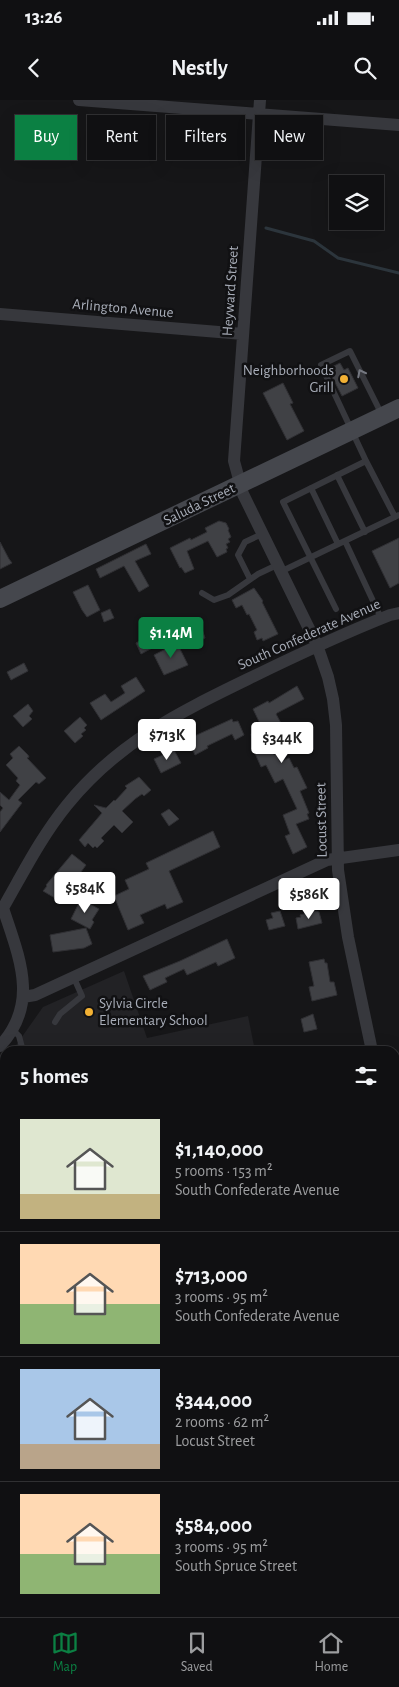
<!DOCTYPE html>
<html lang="en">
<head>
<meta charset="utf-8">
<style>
	body { margin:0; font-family:"Alegreya Sans",sans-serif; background:#1e1e20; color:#f1f3f6; height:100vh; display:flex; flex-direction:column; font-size:19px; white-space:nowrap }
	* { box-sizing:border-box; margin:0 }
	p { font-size:16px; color:#9c9d9f }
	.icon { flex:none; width:28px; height:28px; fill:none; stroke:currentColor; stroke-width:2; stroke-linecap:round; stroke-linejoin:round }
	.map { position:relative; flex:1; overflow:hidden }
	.sheet { position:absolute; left:0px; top:946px; width:400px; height:571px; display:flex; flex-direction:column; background:#101012; border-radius:15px 15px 0 0; box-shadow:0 5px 20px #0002,0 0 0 1px #303032 }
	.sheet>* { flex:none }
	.hud { position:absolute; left:15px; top:15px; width:370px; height:45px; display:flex; gap:10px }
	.controls { position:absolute; left:329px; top:75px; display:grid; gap:10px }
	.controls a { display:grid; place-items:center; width:55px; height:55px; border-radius:0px; background:#101012; box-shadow:0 5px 20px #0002,0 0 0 1px #303032; font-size:25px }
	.price { position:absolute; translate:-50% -42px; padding:0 11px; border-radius:5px; background:#fff; color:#222; font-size:16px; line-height:32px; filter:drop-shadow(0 1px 2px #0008) }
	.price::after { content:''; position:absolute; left:50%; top:30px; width:15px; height:11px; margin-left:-8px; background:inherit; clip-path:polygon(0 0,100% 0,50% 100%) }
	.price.selected { background:#0b8043; color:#fff }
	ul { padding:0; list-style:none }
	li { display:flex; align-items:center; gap:15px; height:125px; padding:0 20px }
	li+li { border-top:1px solid #303032 }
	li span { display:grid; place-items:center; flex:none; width:140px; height:100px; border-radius:0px; color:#555 }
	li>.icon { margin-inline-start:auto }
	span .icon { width:60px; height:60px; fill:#fffc; stroke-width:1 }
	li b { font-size:21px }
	h2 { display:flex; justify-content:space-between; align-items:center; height:60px; padding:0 20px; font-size:21px }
	.tag { padding:0 18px; border-radius:0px; background:#101012; box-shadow:0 5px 20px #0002,0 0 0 1px #303032; font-size:18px; line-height:45px }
	.tag.selected { background:#0b8043; color:#fff }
	.status { display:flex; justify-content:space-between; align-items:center; height:35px; padding:0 25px; background:#101012; direction:ltr }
	.status svg { height:14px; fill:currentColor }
	header { display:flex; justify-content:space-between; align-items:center; height:65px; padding:0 20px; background:#101012; font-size:22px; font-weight:600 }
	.dock { display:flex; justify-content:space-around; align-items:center; height:70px; border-top:1px solid #303032; background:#101012; font-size:14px; color:#9c9d9f }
	.dock a { display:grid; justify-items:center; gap:2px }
	.dock .selected { color:#0b8043 }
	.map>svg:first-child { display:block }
</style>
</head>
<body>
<div class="status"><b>13:26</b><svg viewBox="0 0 49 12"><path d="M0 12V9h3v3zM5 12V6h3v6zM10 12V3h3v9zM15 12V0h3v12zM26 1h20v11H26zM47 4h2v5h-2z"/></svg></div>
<header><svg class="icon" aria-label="back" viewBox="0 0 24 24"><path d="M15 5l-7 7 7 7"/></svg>Nestly<svg class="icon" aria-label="search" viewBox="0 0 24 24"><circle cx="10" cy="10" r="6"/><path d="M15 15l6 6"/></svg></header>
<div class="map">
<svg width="399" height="1517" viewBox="0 0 399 1517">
	<rect width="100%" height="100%" fill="#161618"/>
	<path fill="#222225" d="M124 871 147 938 248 916 255 951H12L43 907Z
		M5 960V1281L0 1282V967Z"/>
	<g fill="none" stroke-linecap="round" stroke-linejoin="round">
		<path stroke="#2c353c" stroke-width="3" d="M266 128 314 141 338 158 399 173"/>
	</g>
	<path fill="#404145" stroke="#303034" d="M340 263 344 270 348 268 358 288 342 296 328 269Z
		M283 283 293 303 290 304 304 331 287 340 263 293Z
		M219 421 226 423 229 429 228 430 231 437 228 439 230 442 226 444 228 448 226 449 227 452 217 457 208 441 187 451 194 469 185 473 181 467 180 468 170 448 190 438 191 440 207 432 205 428Z
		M399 438V483L390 488 372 451Z
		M0 442 9 459 12 463 0 469Z
		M146 444 151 454 135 461 149 486 139 492 124 466 100 478 96 469Z
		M88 485 100 510 87 517 82 510 73 492Z
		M254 488 263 501 262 502 278 534 263 541 262 538 257 540 254 532 257 530 249 514 247 515 242 505 236 508 232 500Z
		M110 509 114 518 104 522 101 513Z
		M201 526 205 538 193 543 188 532Z
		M150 535 156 546 141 554 136 543Z
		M177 543 188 565 164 575 154 555Z
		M24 563 28 571 11 580 7 572Z
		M136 577 145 591 101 620 90 603 105 594 111 602 125 593 121 586Z
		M297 586 304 599 277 613 276 614 282 625 265 633 274 655 276 654 280 662 289 658 294 668 297 667 307 688 300 691 309 713 307 714 309 719 296 724 307 747 293 754 285 736 290 734 283 715 297 709 283 679 275 683 266 665 261 667 254 651 251 634 264 632 253 609 268 601 269 603Z
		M28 604 33 611 29 616 32 619 23 627 13 616Z
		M80 617 87 625 84 628 86 630 81 634 83 636 75 643 64 631Z
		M232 619 233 622 238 621 244 635 235 640 232 634 207 646 208 648 195 655 188 639Z
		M19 646 28 655 29 657 27 658 46 678 39 684 36 682 18 700 22 703 0 732V712L3 708 0 705V692L9 700 20 685 16 681 18 678 6 665 13 658 10 654Z
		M174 650 181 663 161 673 154 659Z
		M139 677 151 690 144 696 142 694 135 699 122 711 133 722 122 733 114 725 101 738 104 741 97 748 95 746 93 748 88 743 85 747 79 740 102 713 94 705 106 708 114 700 115 701 127 688 125 686Z
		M169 709 179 719 169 726 161 714Z
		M213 731 220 747 169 771 183 802 167 809 165 804 140 815 144 823 128 830 114 796 129 789 125 780 149 769 146 763Z
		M72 754 86 765 60 801 43 791 47 786 46 785Z
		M81 799 99 809 92 820 94 822 90 829 71 819Z
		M280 811 285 826 269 830 266 820 273 818 271 813Z
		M316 811 319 812 322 823 298 829 296 818 301 817 300 815Z
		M86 828 92 844 84 848 53 852 50 835Z
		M227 839 235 858 218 866 216 862 187 875 184 869 165 878 167 882 150 890 143 876 180 861Z
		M324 859 325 863H327L330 882H334L337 895 312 901 309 887 314 886 309 862Z
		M313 914 317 929 304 932 301 919Z"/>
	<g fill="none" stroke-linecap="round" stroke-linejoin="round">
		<path stroke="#37383d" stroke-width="6" d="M382 315 350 251 321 265 366 361 395 417
			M337 375 365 432
			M311 388 338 444
			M345 441 381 518
			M280 472 399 415
			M250 479 238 455 245 442 262 434
			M202 493 214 500 228 495 258 474 277 465
			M336 509 283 402 366 361
			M55 922 60 914 82 896 74 878
			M13 930 19 936 23 951
			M0 1031 5 1025
			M395 1332 399 1337"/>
		<path stroke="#37383d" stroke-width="12" d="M79 0 399 25
			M260 0 234 361 243 394 317 545 328 577 333 599 336 625 338 770 348 837 372 951
			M0 214 243 234
			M3 808C23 773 41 737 67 705 117 643 178 613 248 579 295 556 342 534 390 515L399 513
			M23 897 35 895 327 760 399 750
			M0 946C40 903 19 857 3 808
			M395 1062 399 1081
			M0 1459 5 1458
			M395 1494 399 1495"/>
		<path stroke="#45474d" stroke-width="18" d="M0 499 399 308
			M395 1212 399 1211
			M0 1290 5 1289"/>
	</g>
	<defs><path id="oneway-chevron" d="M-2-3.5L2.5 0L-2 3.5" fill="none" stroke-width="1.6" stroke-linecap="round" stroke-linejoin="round" transform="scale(1.25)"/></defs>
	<use stroke="#757881" href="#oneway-chevron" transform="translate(361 273) rotate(-117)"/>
	<g fill="#f2b134" stroke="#111113" stroke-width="2">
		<circle cx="344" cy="279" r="5"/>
		<circle cx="89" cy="912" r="5"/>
	</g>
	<g text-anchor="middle" stroke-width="5" stroke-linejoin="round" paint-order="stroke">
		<g font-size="15" fill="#a8adb8" stroke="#111113">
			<text transform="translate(230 191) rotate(-86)" y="5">Heyward Street</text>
			<text transform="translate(123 208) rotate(5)" y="5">Arlington Avenue</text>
			<text transform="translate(199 404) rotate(-26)" y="5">Saluda Street</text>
			<text transform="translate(309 534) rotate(-24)" y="5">South Confederate Avenue</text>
			<text transform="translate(321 720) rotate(-91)" y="5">Locust Street</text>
		</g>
		<g font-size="15" fill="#a8adb8" stroke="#111113" text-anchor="end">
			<text x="334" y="275">Neighborhoods<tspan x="334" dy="17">Grill</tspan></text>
			<text x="99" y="908" text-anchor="start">Sylvia Circle<tspan x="99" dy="17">Elementary School</tspan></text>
		</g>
	</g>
</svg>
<div class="controls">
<a><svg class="icon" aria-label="layers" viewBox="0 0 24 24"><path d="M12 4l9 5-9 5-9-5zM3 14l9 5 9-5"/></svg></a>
</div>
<b class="price selected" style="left:171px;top:559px">$1.14M</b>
<b class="price" style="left:167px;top:661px">$713K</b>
<b class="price" style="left:282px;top:664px">$344K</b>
<b class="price" style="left:85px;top:814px">$584K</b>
<b class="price" style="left:309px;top:820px">$586K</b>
<div class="hud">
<a class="tag selected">Buy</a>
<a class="tag">Rent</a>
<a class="tag">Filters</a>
<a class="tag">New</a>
</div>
<section class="sheet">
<h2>5 homes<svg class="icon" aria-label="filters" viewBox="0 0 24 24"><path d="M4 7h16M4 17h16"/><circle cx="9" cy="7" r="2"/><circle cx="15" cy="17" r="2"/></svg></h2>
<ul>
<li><span style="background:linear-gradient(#dfe7d0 75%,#c2b280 0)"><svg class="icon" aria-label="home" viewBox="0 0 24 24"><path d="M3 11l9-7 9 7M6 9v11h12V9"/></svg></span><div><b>$1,140,000</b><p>5 rooms · 153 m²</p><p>South Confederate Avenue</p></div></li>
<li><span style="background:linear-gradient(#ffd9b3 60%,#8fb573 0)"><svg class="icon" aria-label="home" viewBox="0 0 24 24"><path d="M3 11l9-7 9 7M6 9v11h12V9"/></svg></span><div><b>$713,000</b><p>3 rooms · 95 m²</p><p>South Confederate Avenue</p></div></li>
<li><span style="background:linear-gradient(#a9c7e8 75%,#b9a48a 0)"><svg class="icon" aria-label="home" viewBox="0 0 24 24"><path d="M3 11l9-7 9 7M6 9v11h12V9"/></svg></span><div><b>$344,000</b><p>2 rooms · 62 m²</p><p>Locust Street</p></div></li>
<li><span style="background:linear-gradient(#ffd9b3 60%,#8fb573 0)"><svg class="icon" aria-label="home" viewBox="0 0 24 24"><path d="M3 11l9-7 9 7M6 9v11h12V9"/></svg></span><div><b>$584,000</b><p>3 rooms · 95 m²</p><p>South Spruce Street</p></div></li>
</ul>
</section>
</div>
<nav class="dock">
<a class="selected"><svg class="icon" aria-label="map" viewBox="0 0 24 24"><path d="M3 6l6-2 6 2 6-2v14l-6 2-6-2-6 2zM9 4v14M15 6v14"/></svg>Map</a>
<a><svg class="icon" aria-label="saved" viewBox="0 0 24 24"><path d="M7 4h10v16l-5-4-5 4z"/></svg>Saved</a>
<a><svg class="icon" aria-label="home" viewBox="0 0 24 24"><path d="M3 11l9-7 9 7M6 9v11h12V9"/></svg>Home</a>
</nav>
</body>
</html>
